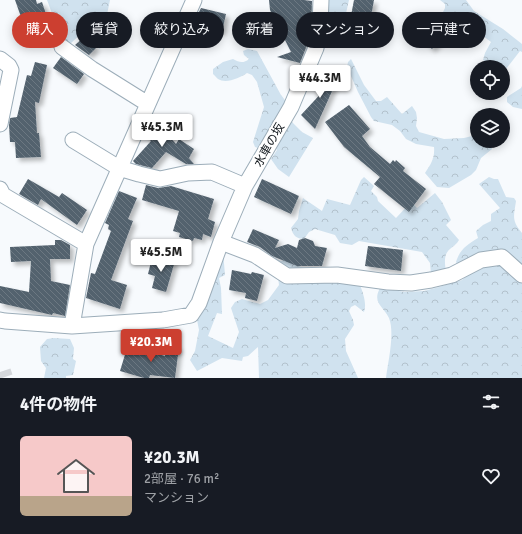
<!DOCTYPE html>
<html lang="ja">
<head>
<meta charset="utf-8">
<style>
	body { margin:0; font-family:Signika,"Noto Sans JP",sans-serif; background:#20242c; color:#f1f3f6; height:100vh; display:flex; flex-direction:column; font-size:15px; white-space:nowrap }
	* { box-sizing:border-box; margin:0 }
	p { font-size:13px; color:#9ea1a6 }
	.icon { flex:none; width:22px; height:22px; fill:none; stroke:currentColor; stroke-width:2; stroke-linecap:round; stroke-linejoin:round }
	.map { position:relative; height:378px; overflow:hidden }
	.side { display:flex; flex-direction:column; background:#171b24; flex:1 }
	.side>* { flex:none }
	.top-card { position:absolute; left:12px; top:12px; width:498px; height:36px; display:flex; gap:8px }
	.fabs { position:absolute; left:470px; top:60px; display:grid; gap:8px }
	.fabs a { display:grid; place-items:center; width:40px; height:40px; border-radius:50%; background:#171b24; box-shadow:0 2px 10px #0003; font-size:20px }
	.price { position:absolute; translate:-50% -34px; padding:0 9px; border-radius:4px; background:#fff; color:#222; font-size:13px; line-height:26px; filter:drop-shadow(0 1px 2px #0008) }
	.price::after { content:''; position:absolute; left:50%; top:24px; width:12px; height:9px; margin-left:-6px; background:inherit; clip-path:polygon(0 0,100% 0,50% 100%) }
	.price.selected { background:#cc3f30; color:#fff }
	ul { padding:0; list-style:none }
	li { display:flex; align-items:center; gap:12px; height:100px; padding:0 20px }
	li+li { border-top:1px solid #363941 }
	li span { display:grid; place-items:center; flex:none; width:112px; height:80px; border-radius:6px; color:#555 }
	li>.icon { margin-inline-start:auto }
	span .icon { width:48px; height:48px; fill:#fffc; stroke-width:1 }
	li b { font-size:17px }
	h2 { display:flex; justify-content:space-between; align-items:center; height:48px; padding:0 20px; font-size:17px }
	.pill { padding:0 14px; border-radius:18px; background:#171b24; box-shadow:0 2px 10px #0003; font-size:14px; line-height:36px }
	.pill.selected { background:#cc3f30; color:#fff }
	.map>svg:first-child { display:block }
</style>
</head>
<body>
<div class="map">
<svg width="522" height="378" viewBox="0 0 522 378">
	<defs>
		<pattern id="forest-crowns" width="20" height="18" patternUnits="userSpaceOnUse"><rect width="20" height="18" fill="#d0e2ef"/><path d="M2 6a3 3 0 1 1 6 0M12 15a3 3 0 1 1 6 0" fill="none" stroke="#b2c1cc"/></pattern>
		<pattern id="building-back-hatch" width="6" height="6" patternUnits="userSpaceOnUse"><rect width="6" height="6" fill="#53626e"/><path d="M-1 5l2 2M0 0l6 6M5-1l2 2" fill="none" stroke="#6c7882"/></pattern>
		<filter id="shadow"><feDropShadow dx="3.5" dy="3.5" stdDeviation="2" flood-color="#0004"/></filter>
	</defs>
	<rect width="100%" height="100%" fill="#f7fafd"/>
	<path fill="url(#forest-crowns)" d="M47 0H110L100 49 83 32 70 44C57 33 53 15 47 0Z
		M327 0H349L342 31C339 31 335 30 332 29 325 25 327 7 327 0Z
		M440 0H466L474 11 503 29 522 44V52L520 51 506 69 503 70V67H494L483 60 485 53 491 42 470 26 462 17 457 16 449 19 444 17 443 12 445 8V4Z
		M248 49 257 51 281 95C287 102 292 111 290 120L302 132 313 138 289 177 278 169 271 159 277 150 274 146 261 149 255 147 253 142 264 107 257 82 252 75 247 73C240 78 226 84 218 79 216 77 215 76 213 74V69L223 62 233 59C239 62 243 64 249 59L244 55 243 51Z
		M351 59 364 85 376 101H381L387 97 402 114 412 106 416 112 417 118 416 126 419 132 444 139 464 138 472 136 477 133V141H488L491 146 492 149 481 158 476 170 471 175 449 188 437 187 425 173C431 164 435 158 434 147L416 144 406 139 400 131 392 125 374 121 371 117 358 92 347 67 348 62Z
		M522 86V109L513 107 507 102V97L521 88Z
		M364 177 374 186 371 191 377 197 378 201 396 218 411 202 417 208 435 193 442 202 451 220 446 225 459 240C457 244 453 246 450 249 443 255 445 264 446 272L431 275 430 263 422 252 359 241 352 245 340 243 335 235 315 229 309 232 304 239C296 239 293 235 291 228L298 219 299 211 303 198 322 211 327 199 350 205 361 180Z
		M489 177 494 179H498L506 197 514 198 516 201C514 216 511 220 522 233V378H386C388 362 395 333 389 318 383 306 372 303 380 288L405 292 424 291 439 287 462 280 472 271 459 267 456 262C460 249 467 245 478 238L476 231 483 225 491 221V214L500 208 479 184Z
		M223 251 225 275 219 278 221 288 222 314 217 313 208 336 233 348 239 332 231 308 235 302 242 299 260 304 268 300 279 285 278 277 263 254 281 261 287 259 306 270 360 285C363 293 367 304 364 312L355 305 351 307 349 311 353 320 354 325 345 339 346 351 358 378H259L258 347 248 356 243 357 242 361 222 358 197 371 190 360 195 351 199 330 196 315Z
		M54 338 70 339 74 348 73 359 76 361 73 375 66 376V378H44L46 368 41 361 40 347 47 339Z"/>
	<path fill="url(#building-back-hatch)" filter="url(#shadow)" d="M15 0H36L37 4 42 2 49 23 26 31Z
		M269 0H304L312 1 311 27 307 28 309 34 307 45 300 63 277 57 291 52 270 10Z
		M354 0H374L369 28 364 27 363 28 349 26Z
		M201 8 226 14 222 32 193 24Z
		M441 22 450 31 432 49 423 40Z
		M85 36 96 48 89 55 75 45Z
		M61 57 84 74 77 84 53 68Z
		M35 62 47 65 39 103 35 102 37 133H39L41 157 16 158 15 142H10L9 125 10 118 17 117 27 75 31 76Z
		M320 71 338 78 315 129 301 115 326 88 315 83Z
		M349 105 370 129 362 136 370 147 390 164 393 160 395 162 396 160 405 168 403 171 426 189 409 212 374 184 380 177 344 147 325 122Z
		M156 122 176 144 179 139 194 149 189 158 194 164H186L166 152 152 168 136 164 133 161 151 141 144 134 146 130Z
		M28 179 59 197 62 193 87 210 77 225 41 199 38 205 19 194Z
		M262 179 299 196 291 214 254 197Z
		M146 185 158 188 171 186 214 199 208 219 215 222 211 237 203 234 202 240 194 238 193 241 179 237 180 233 173 231 179 211 142 200Z
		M119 191 137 198 128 219 133 221 111 280 127 285 120 309 86 298 91 273 95 274 111 231 108 229 109 225 105 223Z
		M253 229 279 240 275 248 288 244 297 248 299 240 305 238 313 241 315 246 327 248 322 266H297L272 256 260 247 247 242Z
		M55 240H61L70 245V259H50L51 281 70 285 65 316 53 313 52 315 0 303V286L29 292 31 261 11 262 10 247 55 245Z
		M368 246 403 250 401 271 365 266Z
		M159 256 175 261 166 292 152 288 155 276 148 274 152 258 158 259Z
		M232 270 251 274 252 272 264 275 257 301 245 298 246 293 229 290Z
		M166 345 179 347 175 378 150 375 149 378H144L120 371 127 348H129V346L165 356Z"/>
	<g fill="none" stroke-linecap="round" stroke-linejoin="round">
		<path stroke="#d5d8dc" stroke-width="22" stroke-dasharray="22 11" stroke-linecap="butt" d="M0 372 2 378"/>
		<defs>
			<path id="minor" d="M62 47 92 69 148 104
				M0 59 9 66 11 70 0 124
				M73 140 119 168 139 174 160 179 188 173 212 172 245 186
				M0 189 3 195 86 244
				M221 242 255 255 287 276 337 275 388 282 411 283 431 280 452 275 481 260 502 257 522 275
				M0 320 5 321 72 326 163 320 191 315 199 303 221 242 245 186 291 107 316 48 320 26 321 0
				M72 326 86 244 194 0"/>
		</defs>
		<use href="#minor" stroke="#9cadb9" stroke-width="17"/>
		<use href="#minor" stroke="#fff" stroke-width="15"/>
	</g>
	<g text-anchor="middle" stroke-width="4" stroke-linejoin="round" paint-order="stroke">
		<g font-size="12" fill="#13191e" stroke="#fff">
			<text transform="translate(269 145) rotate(-60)" y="4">水車の坂</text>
		</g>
	</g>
</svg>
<div class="fabs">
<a><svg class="icon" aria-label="locate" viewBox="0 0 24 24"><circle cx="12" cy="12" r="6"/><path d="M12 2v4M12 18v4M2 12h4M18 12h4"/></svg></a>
<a><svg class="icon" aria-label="layers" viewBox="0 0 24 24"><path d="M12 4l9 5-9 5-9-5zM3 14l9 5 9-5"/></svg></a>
</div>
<b class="price" style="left:320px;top:99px">¥44.3M</b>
<b class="price" style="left:162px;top:148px">¥45.3M</b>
<b class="price" style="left:161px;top:273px">¥45.5M</b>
<b class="price selected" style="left:151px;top:363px">¥20.3M</b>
<div class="top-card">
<a class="pill selected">購入</a>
<a class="pill">賃貸</a>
<a class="pill">絞り込み</a>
<a class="pill">新着</a>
<a class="pill">マンション</a>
<a class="pill">一戸建て</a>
</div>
</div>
<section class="side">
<h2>4件の物件<svg class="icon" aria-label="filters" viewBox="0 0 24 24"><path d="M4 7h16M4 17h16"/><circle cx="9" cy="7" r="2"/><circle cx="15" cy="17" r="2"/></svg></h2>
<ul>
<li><span style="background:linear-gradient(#f6c9c9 75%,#b9a48a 0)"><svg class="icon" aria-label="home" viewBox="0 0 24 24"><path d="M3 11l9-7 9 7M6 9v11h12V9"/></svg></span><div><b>¥20.3M</b><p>2部屋 · 76 m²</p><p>マンション</p></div><svg class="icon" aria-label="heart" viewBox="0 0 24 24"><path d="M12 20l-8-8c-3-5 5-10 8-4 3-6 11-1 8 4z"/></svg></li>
</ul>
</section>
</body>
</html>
